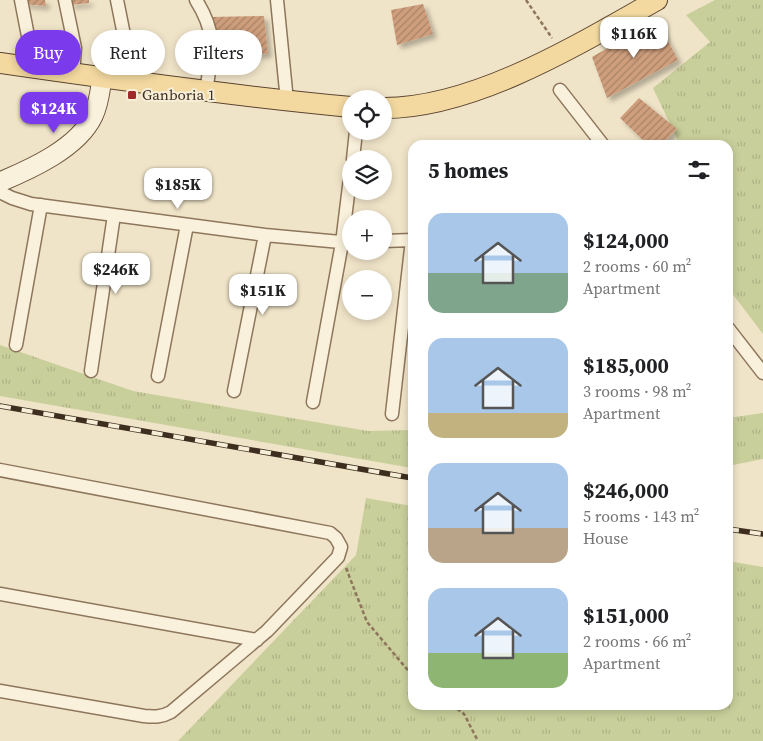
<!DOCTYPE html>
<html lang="en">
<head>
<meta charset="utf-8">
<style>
	body { margin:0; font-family:"Source Serif 4",serif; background:#f6f6f6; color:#202124; height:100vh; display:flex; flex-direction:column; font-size:19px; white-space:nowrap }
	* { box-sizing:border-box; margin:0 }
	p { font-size:16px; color:#757577 }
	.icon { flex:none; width:28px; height:28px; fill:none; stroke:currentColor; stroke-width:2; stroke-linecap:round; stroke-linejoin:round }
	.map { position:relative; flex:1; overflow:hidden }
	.sheet { position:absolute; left:408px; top:140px; width:325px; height:570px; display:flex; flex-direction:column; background:#fff; border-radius:15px; box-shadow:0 2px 8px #0003 }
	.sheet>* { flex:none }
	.hud { position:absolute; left:15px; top:30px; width:318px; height:45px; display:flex; gap:10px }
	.buttons { position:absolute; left:342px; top:90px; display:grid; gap:10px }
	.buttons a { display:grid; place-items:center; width:50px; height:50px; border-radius:50%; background:#fff; box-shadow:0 2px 8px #0003; font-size:25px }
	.price { position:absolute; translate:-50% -42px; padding:0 11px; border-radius:10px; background:#fff; color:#222; font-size:16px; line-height:32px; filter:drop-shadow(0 1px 2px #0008) }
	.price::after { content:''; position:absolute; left:50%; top:30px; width:15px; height:11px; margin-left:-8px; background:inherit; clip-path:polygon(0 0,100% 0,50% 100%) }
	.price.selected { background:#7c3aed; color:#fff }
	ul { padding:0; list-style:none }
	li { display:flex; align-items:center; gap:15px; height:125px; padding:0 20px }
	li span { display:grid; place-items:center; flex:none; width:140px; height:100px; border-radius:15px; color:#555 }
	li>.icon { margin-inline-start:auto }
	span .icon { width:60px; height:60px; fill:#fffc; stroke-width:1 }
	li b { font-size:21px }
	h2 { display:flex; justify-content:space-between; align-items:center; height:60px; padding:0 20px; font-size:21px }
	.tag { padding:0 18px; border-radius:22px; background:#fff; box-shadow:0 2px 8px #0003; font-size:18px; line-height:45px }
	.tag.selected { background:#7c3aed; color:#fff }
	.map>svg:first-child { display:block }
</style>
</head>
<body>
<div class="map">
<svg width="763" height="741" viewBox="0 0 763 741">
	<defs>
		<pattern id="grass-tufts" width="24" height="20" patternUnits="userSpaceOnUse" patternTransform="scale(1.25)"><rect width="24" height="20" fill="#c9cf9b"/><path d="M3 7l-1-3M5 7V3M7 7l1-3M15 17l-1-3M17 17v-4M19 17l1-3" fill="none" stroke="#aeb285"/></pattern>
		<pattern id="building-hatch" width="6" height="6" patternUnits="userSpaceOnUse" patternTransform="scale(1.25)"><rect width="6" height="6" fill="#cf9f7d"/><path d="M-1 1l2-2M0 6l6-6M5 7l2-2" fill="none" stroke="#a98266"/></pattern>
		<filter id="shadow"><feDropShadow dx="4" dy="4" stdDeviation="2.5" flood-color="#0004"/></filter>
	</defs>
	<rect width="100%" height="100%" fill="#f0e4c8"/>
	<path fill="url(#grass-tufts)" d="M715 0H763V334L728 288V145H680L653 88 710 42 686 15Z
		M0 345 133 391 368 431 412 430V468L0 396Z
		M763 413V459L728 466V418Z
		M366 498 412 506V705H728V561L763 567V741H178L356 555Z"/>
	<path fill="url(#building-hatch)" filter="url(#shadow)" d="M22 0H45L46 6 23 4Z
		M70 0H89V3L71 5Z
		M423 4 433 34 397 45 391 10Z
		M264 16 268 54 219 55 210 17Z
		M657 20 678 60 607 98 592 57Z
		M639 98 677 129 661 145H648L620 118Z"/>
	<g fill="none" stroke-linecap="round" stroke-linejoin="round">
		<defs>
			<path id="minor" d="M21 0 28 36 30 68
				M65 0 75 48 73 74
				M117 0 124 35 127 81
				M196 0C218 35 212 52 206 91
				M277 0 287 101
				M560 90 603 145
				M353 159 356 131
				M0 192 12 198 31 204 265 235 351 243
				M384 241 412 240
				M728 328 763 373
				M16 345 41 205
				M91 371 114 215
				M158 376 187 225
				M234 391 265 235
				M313 402 342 243 351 170
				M392 414 412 240
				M0 470 330 533 336 538 341 547 338 557 267 631 171 712C162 717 155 717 144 716L0 691
				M0 594 257 640"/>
			<path id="secondary" d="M0 182C31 169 78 148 93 116 99 104 100 91 102 78"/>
			<path id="primary" d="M0 63C117 80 234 96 351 107
				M384 108C475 108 579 44 657 0"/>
		</defs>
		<use href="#minor" stroke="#8d765c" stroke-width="15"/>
		<use href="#secondary" stroke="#6f573f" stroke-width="21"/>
		<use href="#primary" stroke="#5b4430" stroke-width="22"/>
		<path stroke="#8d765c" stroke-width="2.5" stroke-dasharray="4 2.5" stroke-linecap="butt" d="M526 0 552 38
			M346 568 367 622 412 675
			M452 705 464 714 478 741"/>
		<use href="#minor" stroke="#faf1dc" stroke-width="12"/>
		<use href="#secondary" stroke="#faf1dc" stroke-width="19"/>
		<use href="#primary" stroke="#f3d9a0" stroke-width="20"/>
		<defs>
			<path id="rail" d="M0 406 412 478
				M728 529 763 534"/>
		</defs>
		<use href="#rail" stroke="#3d2e20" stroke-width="5.5"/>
		<use href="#rail" stroke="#f7eed8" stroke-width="4" stroke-dasharray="11" stroke-linecap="butt"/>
	</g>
	<rect fill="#9e2a2b" stroke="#f7eed8" stroke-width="2" x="127" y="90" width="10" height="10" rx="2.5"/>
	<g text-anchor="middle" stroke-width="4" stroke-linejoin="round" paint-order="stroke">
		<g font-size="15" fill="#3d2e20" stroke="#f7eed8" text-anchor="start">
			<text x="142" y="100">Ganboria 1</text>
		</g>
	</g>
</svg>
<div class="buttons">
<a><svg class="icon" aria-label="locate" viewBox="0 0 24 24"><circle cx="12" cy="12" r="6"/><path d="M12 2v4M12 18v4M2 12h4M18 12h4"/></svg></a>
<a><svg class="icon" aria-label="layers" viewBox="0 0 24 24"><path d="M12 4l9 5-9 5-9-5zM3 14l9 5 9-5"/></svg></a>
<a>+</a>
<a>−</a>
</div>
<b class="price" style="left:634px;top:59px">$116K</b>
<b class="price selected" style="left:54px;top:134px">$124K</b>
<b class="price" style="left:178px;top:210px">$185K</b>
<b class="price" style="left:116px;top:295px">$246K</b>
<b class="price" style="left:263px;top:316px">$151K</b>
<div class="hud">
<a class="tag selected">Buy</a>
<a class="tag">Rent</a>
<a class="tag">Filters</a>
</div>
<section class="sheet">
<h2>5 homes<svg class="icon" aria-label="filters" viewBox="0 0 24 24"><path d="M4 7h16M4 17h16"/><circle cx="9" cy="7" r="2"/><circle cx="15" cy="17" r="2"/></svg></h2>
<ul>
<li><span style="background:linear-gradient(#a9c7e8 60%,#7fa58c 0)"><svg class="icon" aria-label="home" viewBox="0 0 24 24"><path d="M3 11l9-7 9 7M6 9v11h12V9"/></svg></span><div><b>$124,000</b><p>2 rooms · 60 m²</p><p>Apartment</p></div></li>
<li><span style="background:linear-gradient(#a9c7e8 75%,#c2b280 0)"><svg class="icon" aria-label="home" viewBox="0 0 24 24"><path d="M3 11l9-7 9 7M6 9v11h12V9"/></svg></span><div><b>$185,000</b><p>3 rooms · 98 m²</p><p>Apartment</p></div></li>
<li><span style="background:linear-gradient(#a9c7e8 65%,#b9a48a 0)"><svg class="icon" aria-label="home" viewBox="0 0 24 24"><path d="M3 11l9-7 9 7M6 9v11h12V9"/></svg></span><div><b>$246,000</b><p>5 rooms · 143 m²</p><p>House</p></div></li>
<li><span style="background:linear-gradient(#a9c7e8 65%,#8fb573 0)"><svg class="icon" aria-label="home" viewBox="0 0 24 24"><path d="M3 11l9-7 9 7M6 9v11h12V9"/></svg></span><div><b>$151,000</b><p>2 rooms · 66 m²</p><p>Apartment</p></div></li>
</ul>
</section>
</div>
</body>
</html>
